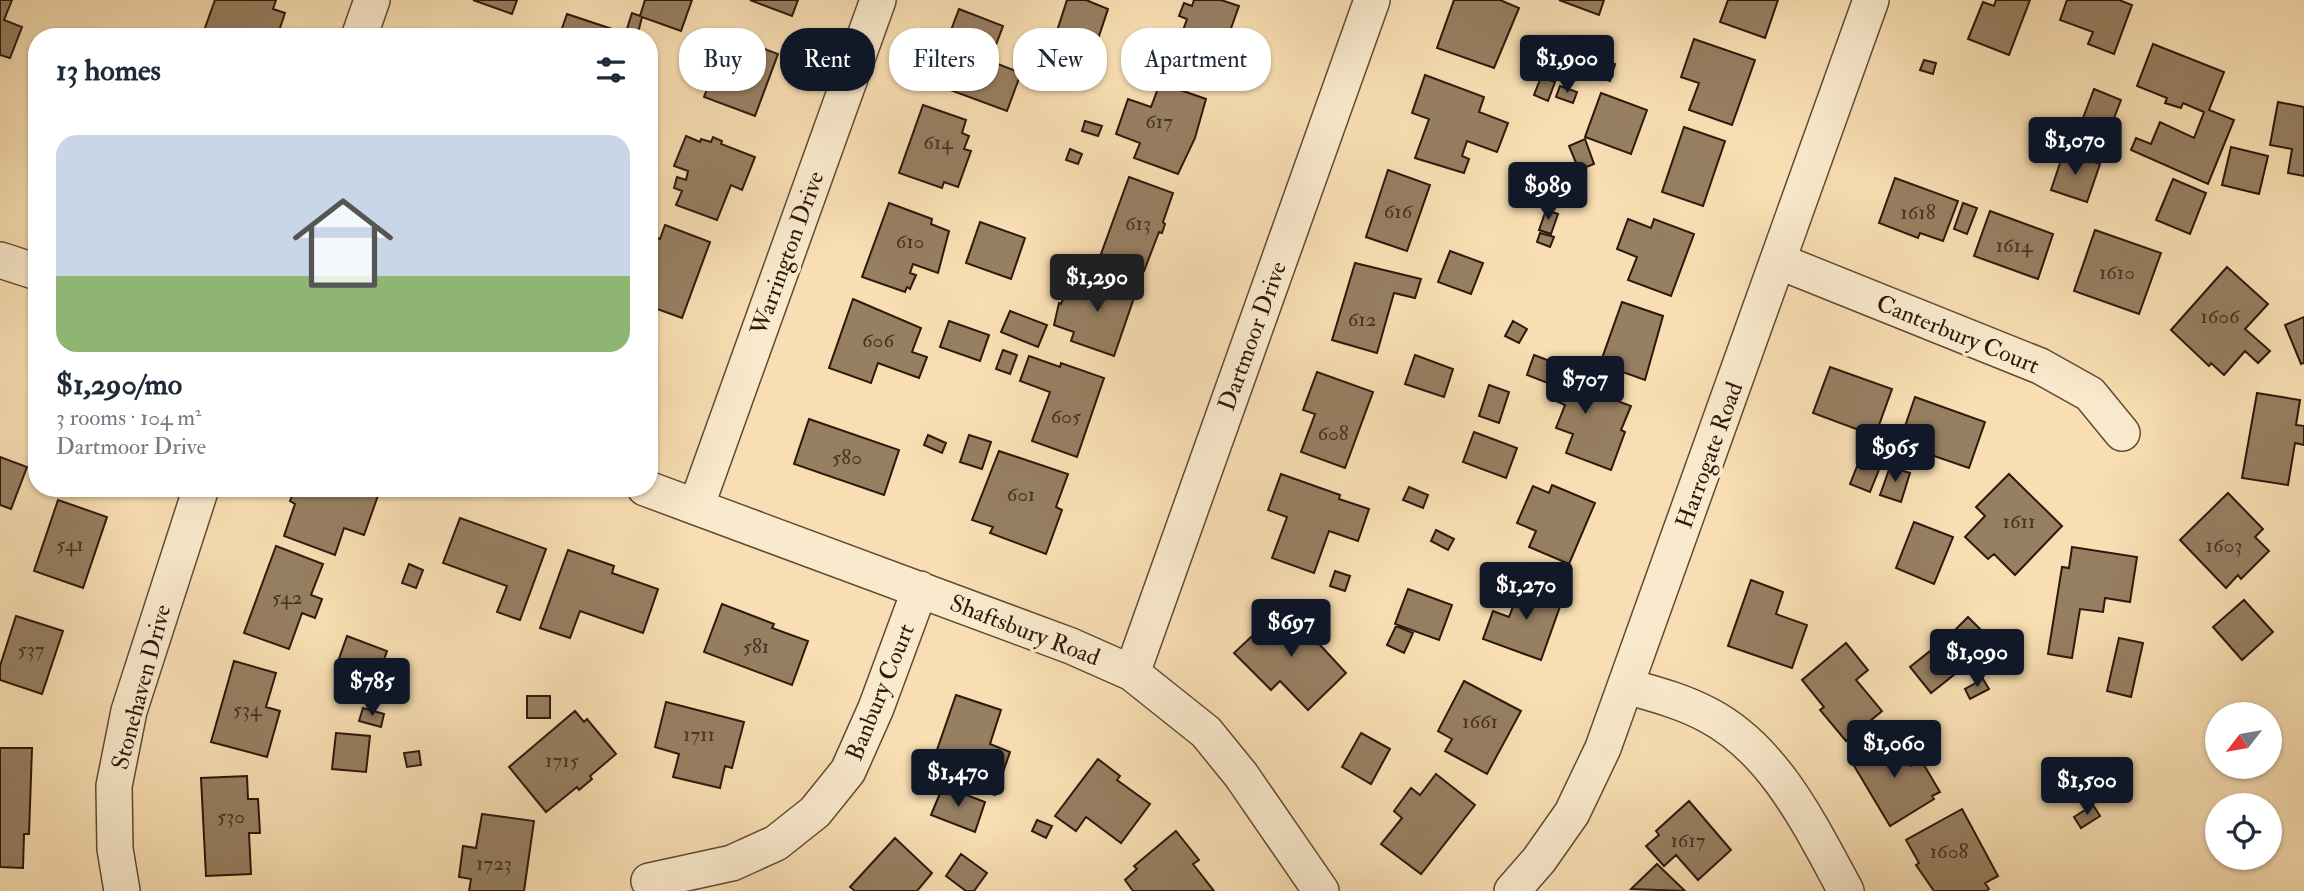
<!DOCTYPE html>
<html lang="en">
<head>
<meta charset="utf-8">
<style>
	body { margin:0; font-family:"IM FELL Double Pica",serif; background:#f2f2f3; color:#1f2937; height:100vh; display:flex; flex-direction:column; font-size:26px; white-space:nowrap }
	* { box-sizing:border-box; margin:0 }
	p { font-size:23px; color:#747a83 }
	.icon { flex:none; width:38px; height:38px; fill:none; stroke:currentColor; stroke-width:2; stroke-linecap:round; stroke-linejoin:round }
	.map { position:relative; flex:1; overflow:hidden }
	.panel { position:absolute; left:28px; top:28px; width:630px; height:469px; display:flex; flex-direction:column; background:#fff; border-radius:28px; box-shadow:0 2px 5px #0004 }
	.panel>* { flex:none }
	.guide { position:absolute; left:679px; top:28px; width:665px; height:63px; display:flex; gap:14px }
	.needle { width:46px; rotate:239deg }
	.buttons { position:absolute; left:2205px; top:702px; display:grid; gap:14px }
	.buttons a { display:grid; place-items:center; width:77px; height:77px; border-radius:50%; background:#fff; box-shadow:0 2px 5px #0004; font-size:35px }
	.price { position:absolute; translate:-50% -60px; padding:0 16px; border-radius:7px; background:#111827; color:#fff; font-size:23px; line-height:46px; filter:drop-shadow(0 2px 4px #0008) }
	.price::after { content:''; position:absolute; left:50%; top:42px; width:21px; height:16px; margin-left:-10px; background:inherit; clip-path:polygon(0 0,100% 0,50% 100%) }
	.price.active { background:#222; color:#fff }
	ul { padding:0; list-style:none }
	li { display:grid; align-content:center; gap:14px; height:371px; padding:0 28px }
	li span { display:grid; place-items:center; height:217px; border-radius:21px; color:#555 }
	li>.icon { margin-inline-start:auto }
	span .icon { width:126px; height:126px; fill:#fffc; stroke-width:1 }
	li b { font-size:30px }
	h2 { display:flex; justify-content:space-between; align-items:center; height:84px; padding:0 28px; font-size:30px }
	.tag { padding:0 24px; border-radius:28px; background:#fff; box-shadow:0 2px 5px #0004; font-size:24px; line-height:63px }
	.tag.active { background:#111827; color:#fff }
	.map>svg:first-child { display:block }
</style>
</head>
<body>
<div class="map">
<svg width="2304" height="891" viewBox="0 0 2304 891">
	<rect width="100%" height="100%" fill="#f8deb2"/>
	<filter id="stains"><feTurbulence type="fractalNoise" baseFrequency=".00286" numOctaves="4"/><feColorMatrix values="0 0 0 0 .2 0 0 0 0 .09 0 0 0 0 .02 0 0 0 .5 -.17"/></filter>
	<radialGradient id="worn" r=".72"><stop offset=".6" stop-color="#630" stop-opacity="0"/><stop offset="1" stop-color="#630" stop-opacity=".3"/></radialGradient>
	<path fill="#977f62" stroke="#2d190c" stroke-width="2" d="M0 0H12L4 20 22 27 10 58 0 55Z
		M215 0H276L273 9 285 13 277 37 202 36Z
		M473 0H517L512 14Z
		M645 0H692L681 31 642 17 637 37 625 35 632 13 640 16Z
		M750 0H798L792 16Z
		M1067 0H1086L1108 9 1095 48 1056 34Z
		M1194 0H1221L1239 6 1224 48 1227 49 1224 58 1221 57 1213 76 1172 61 1187 19 1179 16 1184 3 1192 6Z
		M1454 0H1500L1519 8 1494 68 1437 48Z
		M1559 0H1604L1599 15Z
		M1728 0H1778L1765 38 1720 22Z
		M1996 0H2030L2009 55 1968 39 1983 2 1994 6Z
		M2067 0H2119L2132 5 2114 54 2088 44 2093 32 2060 20Z
		M959 9 1003 26 990 61 1021 73 1007 111 931 83Z
		M567 14 615 30 613 37H559Z
		M733 37 778 54 755 116 704 97 711 79 703 76 715 45 728 50Z
		M1694 39 1755 60 1732 125 1689 110 1699 83 1681 77Z
		M2153 44 2224 72 2209 110 2234 120 2208 184 2131 150 2136 138 2151 144 2160 122 2194 138 2204 112 2183 103 2181 108 2165 103 2167 98 2137 86Z
		M1151 52 1166 57 1161 71 1146 66Z
		M1600 58 1615 64 1610 81 1594 76Z
		M1924 60 1936 63 1933 74 1920 70Z
		M1425 75 1484 97 1479 112 1508 123 1497 152 1467 141 1462 156 1469 159 1464 173 1415 158 1429 119 1412 113Z
		M1541 77 1555 82 1548 101 1534 95Z
		M1160 83 1206 99 1195 138 1178 174 1134 158 1140 143 1116 134 1128 99 1151 107Z
		M1560 86 1577 92 1573 103 1556 97Z
		M2094 89 2121 100 2107 136 2080 126Z
		M1601 93 1647 110 1631 154 1585 137Z
		M2278 102 2304 107V176L2288 173 2292 149 2270 145Z
		M923 105 966 120 962 133 969 136 964 149 971 151 958 187 944 182 942 188 899 173Z
		M1085 121 1102 126 1098 136 1082 131Z
		M1684 127 1725 141 1703 206 1662 192Z
		M686 136 700 142 701 139 711 142 713 137 722 141 721 144 755 157 742 190 731 185 717 220 676 205 682 191 674 188 677 177 686 180 688 171 674 166Z
		M1585 139 1594 164 1579 170 1569 146Z
		M2231 147 2268 156 2259 194 2222 185Z
		M1070 149 1082 154 1078 164 1066 160Z
		M2064 151 2100 164 2087 202 2051 190Z
		M1388 170 1430 185 1407 251 1366 237Z
		M1129 177 1173 193 1163 222 1165 224 1162 233 1159 232 1144 271 1101 254Z
		M1895 178 1958 201 1943 241 1920 233 1918 238 1879 223Z
		M2173 179 2206 193 2190 234 2156 220Z
		M889 203 932 219 931 224 949 231 938 273 913 264 910 273 916 275 910 289 907 287 905 292 862 277Z
		M1963 203 1977 208 1967 234 1954 229Z
		M1546 210 1558 214 1551 234 1539 230Z
		M1990 211 2053 234 2038 279 1974 256Z
		M1628 219 1651 228 1654 219 1694 234 1671 296 1628 280 1637 257 1617 249Z
		M980 222 1025 238 1011 279 966 263Z
		M665 225 710 242 682 318 649 306V280L654 265 649 263V235L660 239Z
		M2095 230 2161 253 2139 314 2074 291Z
		M1540 233 1554 237 1550 247 1537 242Z
		M1450 251 1483 263 1471 294 1438 282Z
		M1355 263 1421 279 1415 298 1394 293 1377 353 1332 340Z
		M2227 267 2268 304 2245 329 2270 351 2258 363 2245 351 2224 375 2211 363 2209 366 2171 330Z
		M1096 275 1137 289 1114 356 1071 341 1074 332 1054 325 1059 303 1061 304 1066 292 1081 297 1084 286 1092 288Z
		M853 299 921 328 912 352 927 357 919 378 878 363 871 383 829 368Z
		M1622 302 1663 316 1645 380 1600 364Z
		M1010 311 1047 325 1038 347 1001 332Z
		M2304 317V363L2301 364 2285 325Z
		M949 321 989 335 980 361 940 347Z
		M1513 321 1527 329 1519 343 1505 336Z
		M1003 350 1017 355 1010 374 996 369Z
		M1415 355 1453 369 1444 397 1405 384Z
		M1534 355 1571 369 1565 381 1631 406 1621 430 1625 432 1611 470 1566 453 1573 434 1556 428 1565 405 1556 401 1561 388 1527 375Z
		M1029 356 1060 367 1061 363 1104 378 1077 457 1032 441 1050 392 1020 381Z
		M1830 367 1892 389 1875 436 1813 413Z
		M1317 372 1373 392 1345 468 1301 452 1315 414 1303 410Z
		M1489 385 1509 392 1499 423 1479 416Z
		M2257 393 2300 400 2296 425 2304 426V445L2295 443 2288 485 2242 478Z
		M1915 397 1985 422 1969 468 1899 444Z
		M809 419 899 450 884 495 794 464Z
		M1474 432 1517 448 1506 478 1463 462Z
		M928 435 946 443 942 453 924 445Z
		M969 435 991 442 982 469 960 462Z
		M999 451 1068 474 1056 507 1062 510 1046 554 990 533 993 527 972 520Z
		M0 457 27 467 11 509 0 505Z
		M1860 459 1880 467 1870 492 1850 484Z
		M1890 467 1910 473 1901 502 1880 495Z
		M1281 474 1340 495 1339 499 1369 509 1358 541 1329 531 1314 573 1272 558 1287 517 1268 510Z
		M2009 474 2062 526 2015 575 1994 554 1988 559 1965 537 1985 516 1976 507Z
		M1552 485 1595 503 1569 564 1529 547 1536 531 1517 523 1533 486 1549 493Z
		M1409 487 1428 495 1423 508 1403 500Z
		M295 488H374L380 490 364 535 344 528 335 555 284 536 295 504 290 501Z
		M2228 493 2263 529 2255 537 2269 551 2241 579 2238 575 2226 588 2180 540Z
		M58 500 107 517 83 588 34 571Z
		M460 518 546 549 520 620 497 612 507 586 443 563Z
		M1914 522 1953 537 1934 584 1896 568Z
		M1436 530 1454 539 1448 550 1431 541Z
		M276 546 323 564 311 595 322 599 315 618 302 613 289 649 244 633Z
		M2072 547 2137 557 2130 602 2105 598 2103 612 2080 609 2072 658 2048 654 2062 567 2069 568Z
		M568 550 614 566 612 573 658 589 643 633 580 611 570 638 540 628Z
		M409 564 423 570 416 588 402 583Z
		M1335 571 1350 576 1345 591 1330 586Z
		M1751 580 1783 592 1776 614 1807 625 1792 668 1728 646Z
		M1522 583 1563 598 1541 660 1483 639 1493 611 1509 617Z
		M1408 589 1452 605 1439 640 1395 624Z
		M2244 600 2273 632 2242 660 2213 627Z
		M722 604 774 624 772 628 808 641 792 685 704 652Z
		M1284 606 1346 673 1308 710 1280 681 1271 690 1234 653Z
		M16 616 63 631 42 694 0 680V666Z
		M1968 617 1986 635 1971 649 1954 631Z
		M1396 626 1413 633 1404 653 1387 645Z
		M347 636 387 651 375 685 335 670Z
		M2119 638 2143 643 2131 697 2107 691Z
		M1944 640 1965 666 1931 693 1910 667Z
		M1846 643 1868 670 1856 680 1882 711 1846 741 1820 710 1824 707 1802 680Z
		M234 661 276 673 266 707 280 711 267 757 211 742Z
		M1983 679 1989 689 1970 699 1965 689Z
		M1464 681 1521 711 1487 774 1445 751 1452 739 1438 731Z
		M956 695 1001 710 990 744 1010 752 995 795 929 773Z
		M527 696H550V718H527Z
		M666 702 744 722 732 768 725 766 720 788 673 777 679 754 655 747Z
		M363 708 384 714 381 727 359 721Z
		M575 711 584 722 587 719 616 754 590 776 592 779 579 790 577 787 546 812 509 767Z
		M336 733 370 736 366 772 332 769Z
		M1361 733 1390 749 1371 784 1342 767Z
		M1891 735 1911 766 1921 760 1940 792 1932 796 1934 799 1890 826 1850 759Z
		M0 748H32L29 834H24L23 868 0 867Z
		M419 751 421 765 407 767 404 753Z
		M1098 759 1120 776 1117 780 1150 804 1121 843 1086 817 1076 831 1055 816Z
		M1436 774 1475 805 1421 874 1381 844 1402 818 1394 811 1411 788 1420 795Z
		M247 776 248 799H258L260 833H249L251 874 206 876 201 778Z
		M943 786 985 802 975 832 931 815Z
		M1689 801 1731 850 1698 880 1676 855 1664 866 1646 846 1659 835 1656 831Z
		M2093 805 2100 816 2081 828 2074 817Z
		M1962 809 1998 876 1985 883 1989 889 1986 891H1934L1916 865 1919 863 1906 840Z
		M482 814 534 821 524 891H469L471 879 459 877 463 846 476 848Z
		M1037 820 1052 826 1046 838 1032 831Z
		M1176 831 1199 860 1193 864 1214 891H1133L1125 880 1137 869 1134 866Z
		M895 838 932 873 917 891H855L850 887Z
		M961 854 987 873 974 891H966L946 876Z
		M1657 864 1685 891 1631 889Z"/>
	<g fill="none" stroke-linecap="round" stroke-linejoin="round">
		<defs>
			<path id="street" d="M359 37 372 0
				M0 260 37 272
				M1778 261 2040 366 2090 394 2122 433
				M645 488 1071 646 1132 673 1206 732 1241 775 1321 891
				M696 507 878 0
				M1132 673 1372 0
				M1626 686C1654 694 1682 701 1708 715 1775 750 1811 827 1846 891
				M649 881 732 863 776 843 815 812 848 771 876 708 920 589
				M122 891 115 849 114 786 129 711 201 488
				M1512 891 1539 860 1572 813 1603 748 1871 0"/>
		</defs>
		<use href="#street" stroke="#604a36" stroke-width="38"/>
		<use href="#street" stroke="#faeacd" stroke-width="35"/>
	</g>
	<g text-anchor="middle" stroke-width="7" stroke-linejoin="round" paint-order="stroke">
		<g font-size="21" fill="#483222">
			<text x="1159" y="128">617</text>
			<text x="938" y="149">614</text>
			<text x="1398" y="218">616</text>
			<text x="1918" y="219">1618</text>
			<text x="1138" y="230">613</text>
			<text x="910" y="248">610</text>
			<text x="2014" y="252">1614</text>
			<text x="2117" y="279">1610</text>
			<text x="2220" y="323">1606</text>
			<text x="1362" y="326">612</text>
			<text x="878" y="347">606</text>
			<text x="1066" y="423">605</text>
			<text x="1333" y="440">608</text>
			<text x="847" y="464">580</text>
			<text x="1021" y="501">601</text>
			<text x="2019" y="528">1611</text>
			<text x="70" y="551">541</text>
			<text x="2224" y="552">1603</text>
			<text x="287" y="604">542</text>
			<text x="756" y="653">581</text>
			<text x="31" y="656">537</text>
			<text x="247" y="716">534</text>
			<text x="1480" y="728">1661</text>
			<text x="699" y="741">1711</text>
			<text x="562" y="767">1715</text>
			<text x="231" y="823">530</text>
			<text x="1688" y="847">1617</text>
			<text x="1949" y="858">1608</text>
			<text x="494" y="870">1723</text>
		</g>
		<g font-size="24" fill="#2d190c" stroke="#faeacd">
			<text transform="translate(787 253) rotate(-70)" y="8">Warrington Drive</text>
			<text transform="translate(1958 334) rotate(22)" y="8">Canterbury Court</text>
			<text transform="translate(1252 336) rotate(-70)" y="8">Dartmoor Drive</text>
			<text transform="translate(1709 455) rotate(-70)" y="8">Harrogate Road</text>
			<text transform="translate(1025 630) rotate(21)" y="8">Shaftsbury Road</text>
			<text transform="translate(141 687) rotate(-75)" y="8">Stonehaven Drive</text>
			<text transform="translate(880 692) rotate(-68)" y="8">Banbury Court</text>
		</g>
	</g>
	<rect width="100%" height="100%" filter="url(#stains)"/>
	<rect width="100%" height="100%" fill="url(#worn)"/>
</svg>
<div class="buttons">
<a><svg class="needle" viewBox="-14 -14 28 28"><path d="M0-13l5 13h-10z" fill="#e53935"/><path d="M0 13l5-13h-10z" fill="#747a83"/></svg></a>
<a><svg class="icon" aria-label="locate" viewBox="0 0 24 24"><circle cx="12" cy="12" r="6"/><path d="M12 2v4M12 18v4M2 12h4M18 12h4"/></svg></a>
</div>
<b class="price" style="left:1567px;top:95px">$1,900</b>
<b class="price" style="left:2075px;top:177px">$1,070</b>
<b class="price" style="left:1548px;top:222px">$989</b>
<b class="price active" style="left:1097px;top:314px">$1,290</b>
<b class="price" style="left:1585px;top:416px">$707</b>
<b class="price" style="left:1895px;top:484px">$965</b>
<b class="price" style="left:1526px;top:622px">$1,270</b>
<b class="price" style="left:1291px;top:659px">$697</b>
<b class="price" style="left:1977px;top:689px">$1,090</b>
<b class="price" style="left:372px;top:718px">$785</b>
<b class="price" style="left:1894px;top:780px">$1,060</b>
<b class="price" style="left:958px;top:809px">$1,470</b>
<b class="price" style="left:2087px;top:817px">$1,500</b>
<div class="guide">
<a class="tag">Buy</a>
<a class="tag active">Rent</a>
<a class="tag">Filters</a>
<a class="tag">New</a>
<a class="tag">Apartment</a>
</div>
<section class="panel">
<h2>13 homes<svg class="icon" aria-label="filters" viewBox="0 0 24 24"><path d="M4 7h16M4 17h16"/><circle cx="9" cy="7" r="2"/><circle cx="15" cy="17" r="2"/></svg></h2>
<ul>
<li><span style="background:linear-gradient(#c9d6e8 65%,#8fb573 0)"><svg class="icon" aria-label="home" viewBox="0 0 24 24"><path d="M3 11l9-7 9 7M6 9v11h12V9"/></svg></span><div><b>$1,290/mo</b><p>3 rooms · 104 m²</p><p>Dartmoor Drive</p></div></li>
</ul>
</section>
</div>
</body>
</html>
